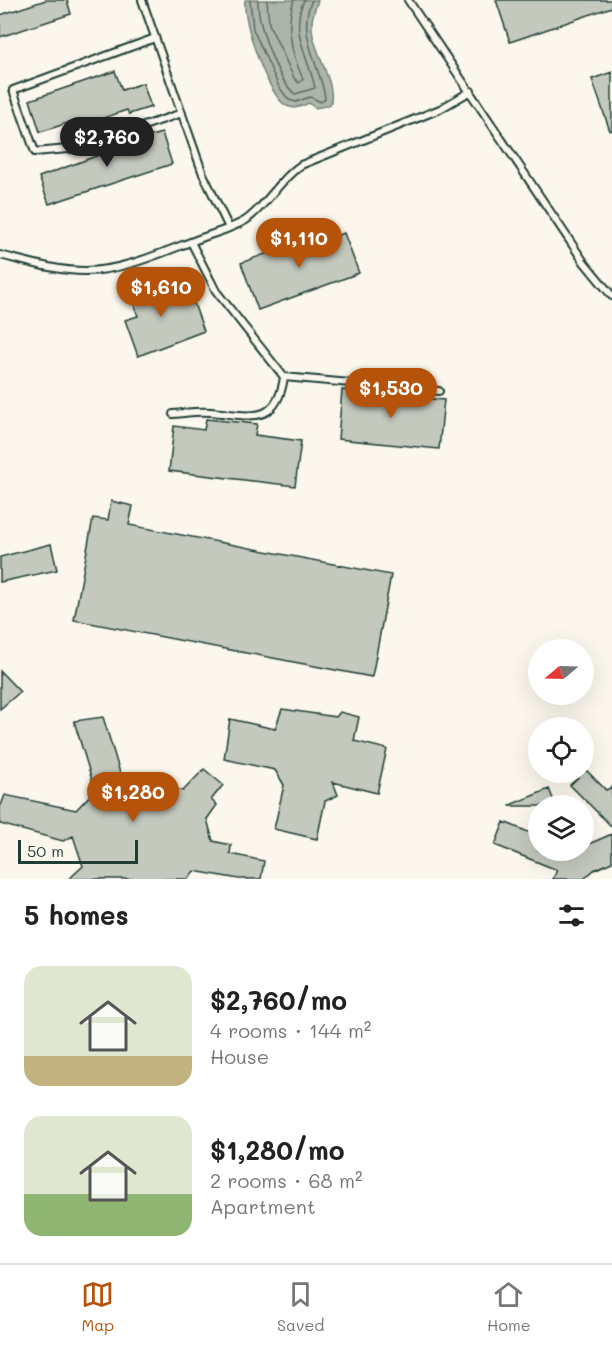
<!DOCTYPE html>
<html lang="en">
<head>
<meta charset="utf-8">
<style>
	body { margin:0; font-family:Mali,sans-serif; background:#f6f6f6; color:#222; height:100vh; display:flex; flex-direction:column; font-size:22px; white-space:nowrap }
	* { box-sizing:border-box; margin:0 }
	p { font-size:20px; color:#767676 }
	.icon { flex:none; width:33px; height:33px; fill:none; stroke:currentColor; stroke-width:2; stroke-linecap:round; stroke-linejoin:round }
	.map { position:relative; height:879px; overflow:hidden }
	.side { display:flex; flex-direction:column; background:#fff; flex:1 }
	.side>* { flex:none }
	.needle { width:39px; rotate:251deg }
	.tools { position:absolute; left:528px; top:639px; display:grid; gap:12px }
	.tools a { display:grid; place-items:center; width:66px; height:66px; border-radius:50%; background:#fff; box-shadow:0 6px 24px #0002; font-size:30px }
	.scale { position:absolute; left:18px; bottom:15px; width:120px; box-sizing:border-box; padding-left:6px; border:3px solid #1f3d34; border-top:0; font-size:16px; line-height:21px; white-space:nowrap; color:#1f3d34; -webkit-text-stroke:4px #fbf7ec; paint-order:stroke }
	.price { position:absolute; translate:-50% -51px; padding:0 14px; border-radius:21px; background:#b45309; color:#fff; font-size:20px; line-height:39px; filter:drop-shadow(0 2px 3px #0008) }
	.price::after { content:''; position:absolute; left:50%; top:36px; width:18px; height:14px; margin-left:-9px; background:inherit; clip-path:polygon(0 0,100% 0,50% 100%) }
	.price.selected { background:#222; color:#fff }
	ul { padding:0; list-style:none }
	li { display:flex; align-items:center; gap:18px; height:150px; padding:0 24px }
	li span { display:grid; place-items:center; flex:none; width:168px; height:120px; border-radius:18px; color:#555 }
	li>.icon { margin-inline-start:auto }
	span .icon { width:72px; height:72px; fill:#fffc; stroke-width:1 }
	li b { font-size:26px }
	h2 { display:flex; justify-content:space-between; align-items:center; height:72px; padding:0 24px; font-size:26px }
	.tabs { display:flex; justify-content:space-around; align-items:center; height:84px; border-top:2px solid #e0e0e0; background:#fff; font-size:16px; color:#767676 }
	.tabs a { display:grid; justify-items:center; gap:3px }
	.tabs .selected { color:#b45309 }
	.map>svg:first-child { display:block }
</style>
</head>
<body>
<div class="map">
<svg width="612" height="879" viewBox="0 0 612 879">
	<rect width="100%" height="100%" fill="#fbf7ec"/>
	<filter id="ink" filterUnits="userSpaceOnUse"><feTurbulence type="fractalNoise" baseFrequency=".0167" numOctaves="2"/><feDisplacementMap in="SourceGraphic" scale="12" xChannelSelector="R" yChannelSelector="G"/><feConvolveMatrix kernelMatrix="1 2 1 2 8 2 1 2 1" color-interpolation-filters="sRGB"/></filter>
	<g filter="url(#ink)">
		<path fill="#adb4aa" stroke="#74847b" stroke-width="1.5" d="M245 0H318C316 7 312 15 312 23 310 48 338 83 330 105L315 108 309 103C301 106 296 110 287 106 268 97 242 21 245 0Z"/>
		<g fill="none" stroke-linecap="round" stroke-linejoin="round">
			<path stroke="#586d63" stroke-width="1.5" d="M250 0 253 29 279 87 289 100 296 102 310 97 321 102 325 99 324 92C317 61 297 31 312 0
				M258 0C257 23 277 80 295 94L315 88C309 58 289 31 304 0
				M267 0 269 24 294 78 299 83 303 79C292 55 285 26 294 0"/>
		</g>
		<path fill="#c4c9be" stroke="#1f3d34" stroke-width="1.5" d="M46 0H67L71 14 0 37V15Z
			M496 0H612V7L510 42Z
			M115 71 122 90 143 83 151 107 129 114 127 110 71 129 68 123 40 132 30 100Z
			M612 72V130L610 131 592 79Z
			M162 133 172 164 49 204 39 177 118 148 117 145Z
			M344 233 359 273 258 310 241 263 319 234 322 241Z
			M170 278 179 303 192 298 204 331 138 356 125 320 138 316 130 293Z
			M342 390 444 400 439 449 338 439Z
			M206 419 257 424 255 435 301 441 295 486 169 471 174 426 204 430Z
			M111 501 133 506 129 525 391 575 372 677 74 620 93 518 108 520Z
			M51 544 57 570 0 582V557Z
			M0 671 20 692 0 709Z
			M282 709 336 717 340 712 359 717 354 741 387 749 377 793 333 782 338 795 325 801 317 839 274 829 284 785 275 770 224 759 230 719 275 729Z
			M103 717 121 776 120 787 150 793 152 784 183 791 204 769 223 785 211 800 217 805 207 819 213 841 231 845 230 854 264 861 261 879H239L194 871 188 879H69L83 866 73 836 63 841 0 824V808L5 795 76 810 95 790 74 721Z
			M586 770 606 790 612 787V827L570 785Z
			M549 789 556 806H510V805Z
			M504 822 538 836V850H584V846L612 834V862L594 870 584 879H553L557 870 495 845Z"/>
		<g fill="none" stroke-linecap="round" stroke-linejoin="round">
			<defs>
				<path id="lane" d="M142 0 203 174 229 228
					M408 0 584 262 612 296
					M155 38 13 90 35 152 79 148 182 113
					M0 255C28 262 57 271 85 271 125 271 167 250 204 237 218 232 233 228 246 220 268 204 279 180 301 165L440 109 471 91
					M284 377 439 391
					M173 414C185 413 198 411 211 412 249 415 277 427 284 377L216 291 191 242"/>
			</defs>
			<use href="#lane" stroke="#1f3d34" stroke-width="10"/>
			<use href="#lane" stroke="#fbf7ec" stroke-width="6"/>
		</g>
	</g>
</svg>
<div class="tools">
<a><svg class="needle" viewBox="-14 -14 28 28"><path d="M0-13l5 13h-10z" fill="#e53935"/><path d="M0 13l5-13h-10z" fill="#767676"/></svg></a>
<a><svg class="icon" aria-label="locate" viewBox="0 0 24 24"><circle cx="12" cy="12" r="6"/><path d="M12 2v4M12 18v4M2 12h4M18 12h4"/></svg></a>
<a><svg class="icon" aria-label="layers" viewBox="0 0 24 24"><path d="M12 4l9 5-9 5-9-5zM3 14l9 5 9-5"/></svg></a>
</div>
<div class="scale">50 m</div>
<b class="price selected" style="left:107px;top:168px">$2,760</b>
<b class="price" style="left:299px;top:269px">$1,110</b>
<b class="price" style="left:161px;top:318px">$1,610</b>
<b class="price" style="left:391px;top:419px">$1,530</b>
<b class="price" style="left:133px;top:823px">$1,280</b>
</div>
<section class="side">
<h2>5 homes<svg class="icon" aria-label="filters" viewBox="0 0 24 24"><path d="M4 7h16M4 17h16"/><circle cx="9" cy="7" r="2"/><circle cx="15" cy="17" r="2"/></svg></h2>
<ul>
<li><span style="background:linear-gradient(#dfe7d0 75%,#c2b280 0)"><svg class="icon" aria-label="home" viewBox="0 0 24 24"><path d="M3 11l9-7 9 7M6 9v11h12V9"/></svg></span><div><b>$2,760/mo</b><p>4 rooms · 144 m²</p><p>House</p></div></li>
<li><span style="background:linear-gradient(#dfe7d0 65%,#8fb573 0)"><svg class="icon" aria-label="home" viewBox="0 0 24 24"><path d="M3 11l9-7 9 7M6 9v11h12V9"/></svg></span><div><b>$1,280/mo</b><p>2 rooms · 68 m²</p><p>Apartment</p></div></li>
</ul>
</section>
<nav class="tabs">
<a class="selected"><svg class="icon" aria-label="map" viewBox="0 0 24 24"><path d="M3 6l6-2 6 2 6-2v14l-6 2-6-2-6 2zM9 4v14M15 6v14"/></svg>Map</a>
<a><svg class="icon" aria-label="saved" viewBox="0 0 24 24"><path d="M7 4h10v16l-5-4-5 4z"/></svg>Saved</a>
<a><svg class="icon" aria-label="home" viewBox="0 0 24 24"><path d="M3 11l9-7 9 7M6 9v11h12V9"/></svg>Home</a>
</nav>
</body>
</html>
